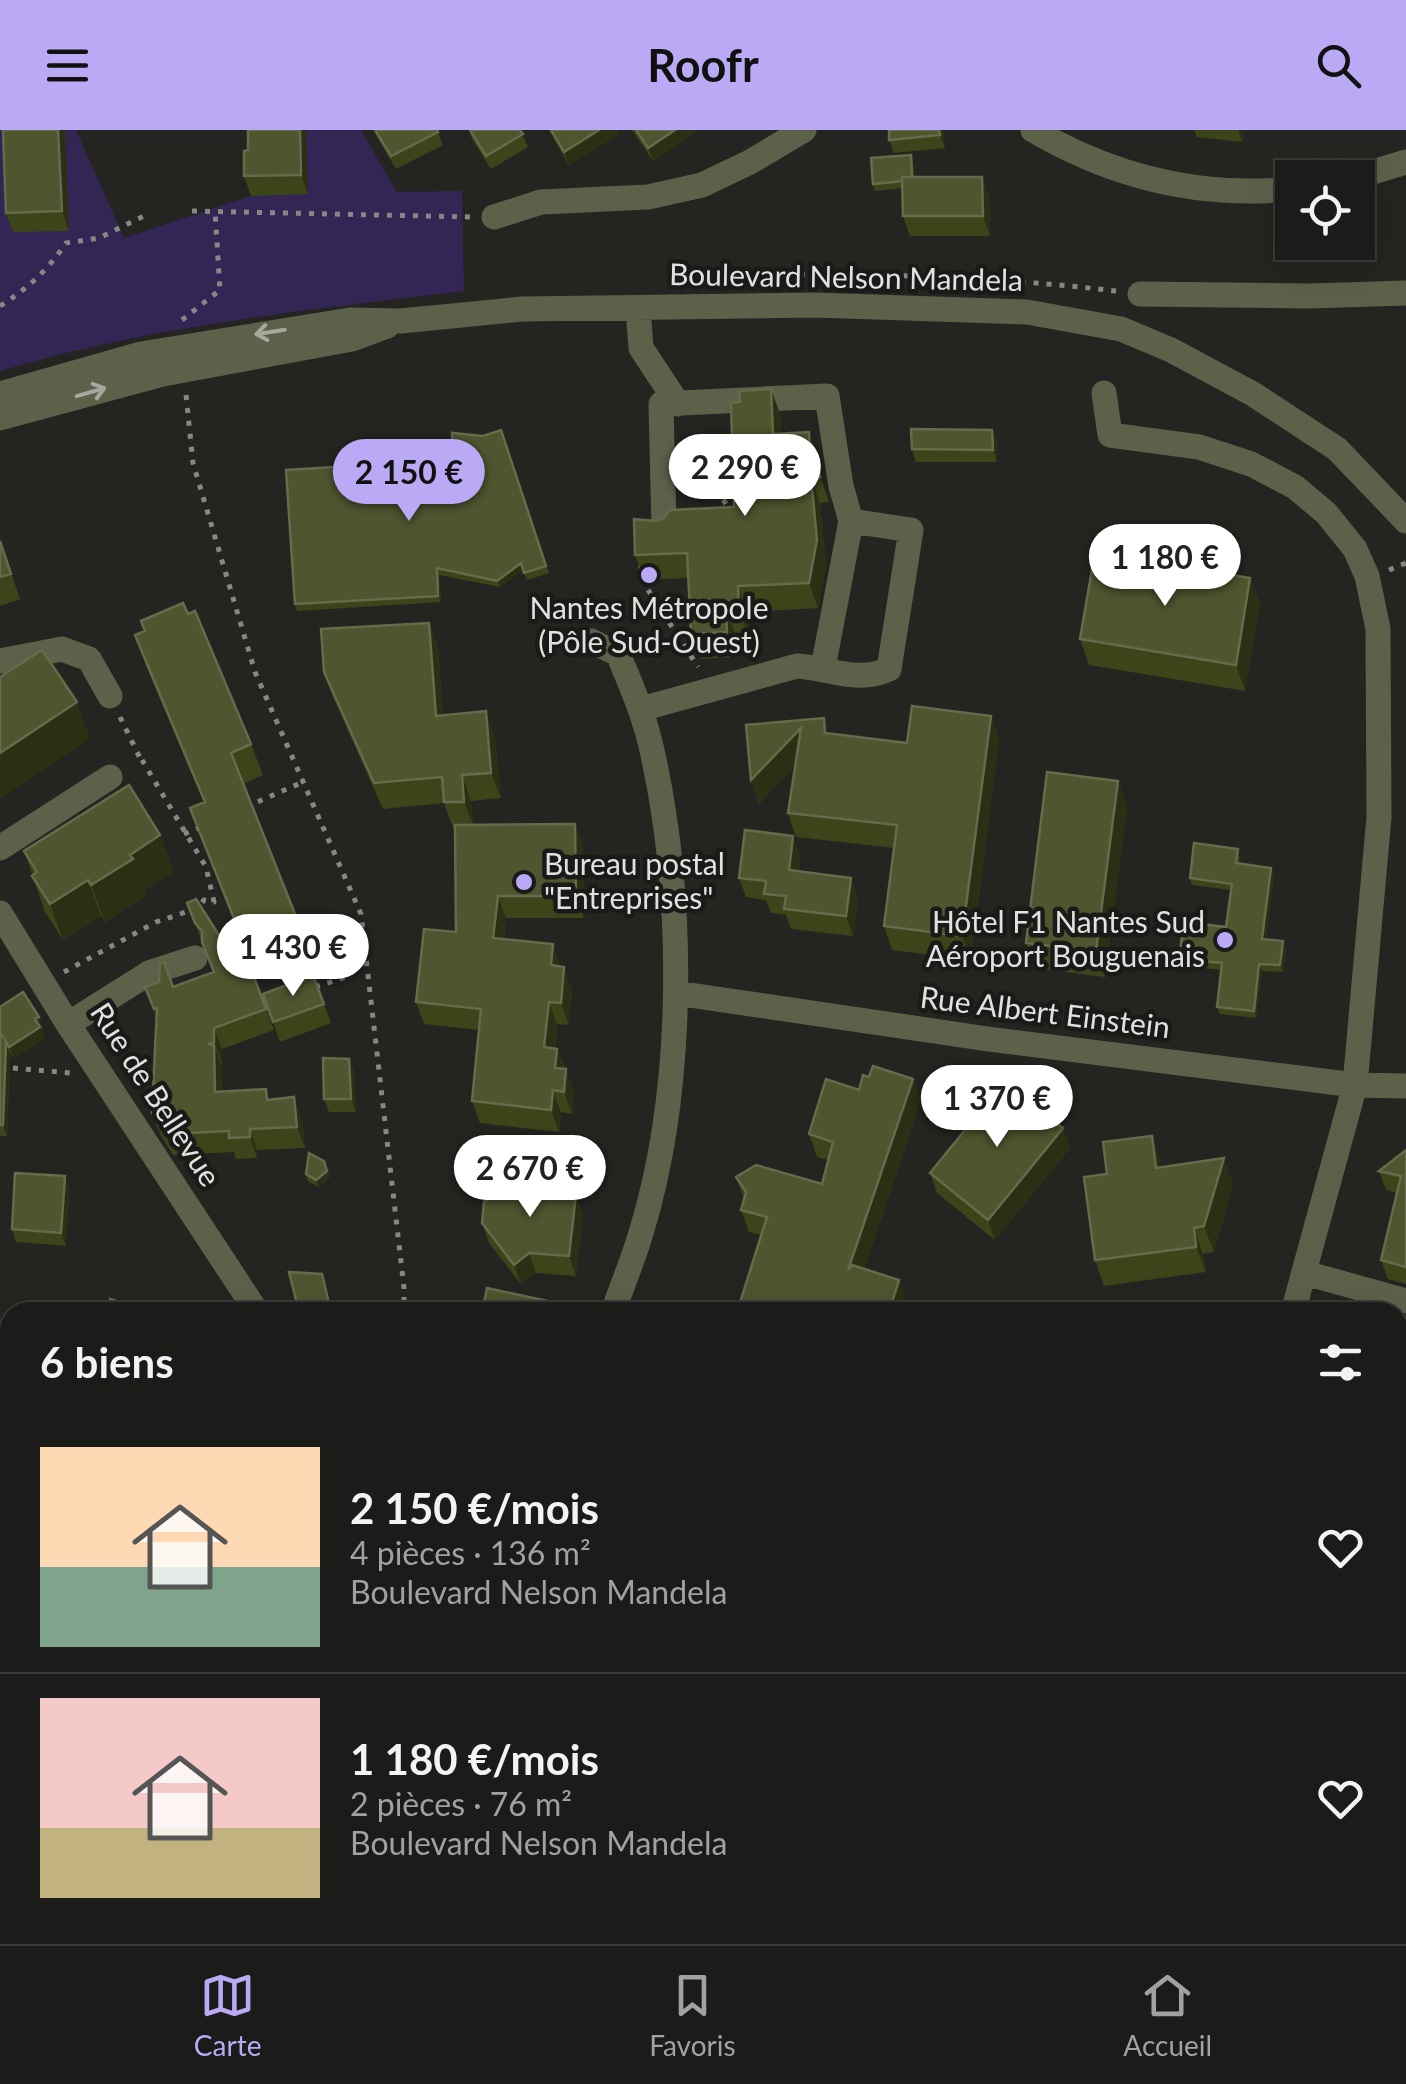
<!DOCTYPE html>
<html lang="fr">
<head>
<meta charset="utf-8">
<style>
	body { margin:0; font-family:Lato,sans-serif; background:#242522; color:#f1f3f6; height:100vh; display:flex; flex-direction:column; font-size:38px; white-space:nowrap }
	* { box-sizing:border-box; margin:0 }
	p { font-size:32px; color:#a0a1a2 }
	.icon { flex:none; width:55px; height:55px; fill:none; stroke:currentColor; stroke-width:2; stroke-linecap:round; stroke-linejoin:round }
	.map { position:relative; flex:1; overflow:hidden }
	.drawer { position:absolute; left:0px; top:1172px; width:1408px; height:642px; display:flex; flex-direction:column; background:#1b1c19; border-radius:30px 30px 0 0; box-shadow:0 10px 40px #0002,0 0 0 2px #393a38 }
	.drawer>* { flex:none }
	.tools { position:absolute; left:1275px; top:30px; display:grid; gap:20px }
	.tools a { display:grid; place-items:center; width:100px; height:100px; border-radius:0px; background:#1b1c19; box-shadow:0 10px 40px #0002,0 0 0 2px #393a38; font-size:50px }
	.price { position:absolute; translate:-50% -85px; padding:0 22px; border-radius:35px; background:#fff; color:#222; font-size:32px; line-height:65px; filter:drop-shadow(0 2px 5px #0008) }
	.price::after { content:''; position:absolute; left:50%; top:60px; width:30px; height:22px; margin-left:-15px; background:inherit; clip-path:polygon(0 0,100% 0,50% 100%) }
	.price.selected { background:#baaaf6; color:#111 }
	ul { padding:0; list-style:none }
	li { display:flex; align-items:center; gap:30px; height:250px; padding:0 40px }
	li+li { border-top:2px solid #393a38 }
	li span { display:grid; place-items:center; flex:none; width:280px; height:200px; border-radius:0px; color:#555 }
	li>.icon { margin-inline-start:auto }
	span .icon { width:120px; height:120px; fill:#fffc; stroke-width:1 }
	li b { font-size:42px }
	h2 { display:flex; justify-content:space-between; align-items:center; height:120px; padding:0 40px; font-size:42px }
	header { display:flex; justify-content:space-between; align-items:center; height:130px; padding:0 40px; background:#baaaf6; color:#111; font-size:45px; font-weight:700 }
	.tabs { display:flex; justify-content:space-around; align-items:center; height:140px; border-top:2px solid #393a38; background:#1b1c19; font-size:28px; color:#a0a1a2 }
	.tabs a { display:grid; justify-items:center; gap:5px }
	.tabs .selected { color:#baaaf6 }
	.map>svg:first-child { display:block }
</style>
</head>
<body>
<header><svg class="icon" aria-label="menu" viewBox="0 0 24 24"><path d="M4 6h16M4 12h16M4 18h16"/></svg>Roofr<svg class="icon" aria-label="search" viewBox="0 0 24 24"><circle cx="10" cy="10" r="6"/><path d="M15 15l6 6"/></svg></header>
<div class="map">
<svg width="1406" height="1814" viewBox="0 0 1406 1814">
	<rect width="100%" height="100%" fill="#242521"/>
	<path fill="#332654" d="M0 0H76L124 108 251 66 249 0H361L397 62 462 61 464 161C308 180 150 196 0 241Z"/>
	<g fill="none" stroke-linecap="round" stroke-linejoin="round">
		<path stroke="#878885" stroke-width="5" stroke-dasharray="5 8" stroke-linecap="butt" d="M192 81 471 87
			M751 152 757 145C876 143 997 147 1116 161
			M0 176C27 159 48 140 66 113L99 108 150 83
			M182 190 220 160 215 81
			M186 265 193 333 255 542 361 784 404 1158V1182
			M688 315 726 374 728 383
			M641 436V449L698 537
			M1389 440 1406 433
			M120 587 141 630
			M246 677 303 652
			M184 704 204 696
			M64 842 156 792 198 778 204 770 214 772 206 737 142 630
			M315 857 346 847
			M0 937 71 943
			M1398 1630 1406 1633"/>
		<path stroke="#5c624a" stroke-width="25" d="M1033 0C1113 47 1200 68 1292 59
			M1353 48 1406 32
			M494 87 541 72 648 67 702 55 750 32 804 0
			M1140 164 1310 166 1406 163
			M638 178 641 218 678 274
			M1104 263 1110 305 1199 317 1251 334 1295 357 1326 383 1355 419 1367 446 1378 499 1379 687 1355 955 1293 1182
			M0 264 141 224 350 190 401 191 522 179 815 175 1027 182 1121 199 1171 220 1253 264 1337 319 1406 391
			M0 288 163 244 352 209 387 196
			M664 400 661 274 827 266 841 356 851 391
			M591 511 618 524C632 557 646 590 653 625 685 772 685 959 641 1103 633 1130 622 1156 613 1182
			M0 531 62 519 89 529 110 566
			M641 579 797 536C830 538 857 554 889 539L911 400 851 391 823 538
			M0 718 110 647
			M0 783 68 894 257 1182
			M676 863 988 909 1355 955 1406 956
			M68 894 149 843 195 828
			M1305 1143 1406 1171
			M0 1292H10
			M0 1682 10 1679
			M0 1775 10 1763
			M87 1805 98 1814
			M743 1805 750 1814
			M362 1814V1805
			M670 1814 683 1805
			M908 1814 917 1805
			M1098 1814 1100 1805"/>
	</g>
	<path fill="#3c441a" d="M3 0H65L69 101 13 102 6 83Z
		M306 0 308 64 251 66 244 46 248 20Z
		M373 0H437L443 15 396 39Z
		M469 0H520L528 17 491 39 472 9Z
		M549 0H618L619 4 569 35Z
		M632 0H699L653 31Z
		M943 0 945 18 894 23 889 10Z
		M1194 0H1245L1242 12 1197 7Z
		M911 25 913 31 914 47H982L989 66 990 106H910L903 86 902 58 875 61 873 54Z
		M780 284 781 304 818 328V337L829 372 820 373 826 436 818 478 747 482 748 504H735L736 527 701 529 691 504 688 448 644 450 635 425 656 391 664 388 734 377Z
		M501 300 549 443 527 450 523 440 500 457 439 445 441 472 297 481 295 474 453 330 483 306Z
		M992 300 997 312V332H916L912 319Z
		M0 410 20 469 0 476Z
		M1250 448 1260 473 1245 561 1089 535 1080 509Z
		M429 493 438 518 443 585 495 607 501 668 471 671 473 695 575 694 583 716 584 788H506L504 809 561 836 572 859 569 895 557 894 555 918 557 919 574 961 572 984 561 982 559 1002 480 993 472 971 479 900 424 894 416 872 456 802 455 698H453L444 673 383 679 333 567 324 542Z
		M135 505 251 614 263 645 243 654 307 815 253 837 190 678 204 672 146 536Z
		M991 586 999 610 971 830 892 820 884 796 894 718 796 707 788 683 795 637 759 674 751 650 829 603 907 613Z
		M1118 651 1127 677 1105 847 1035 838 1026 813Z
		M160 705 174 742 144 760 146 766 105 792 101 786 63 810 45 782 24 721Z
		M800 726 799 741 858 767 853 806 791 799 786 785 771 783 766 770 746 767 739 748Z
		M1240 726 1239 733 1274 744 1266 809 1286 818 1283 842 1262 841 1256 888 1220 884 1217 877 1222 840 1182 836 1179 829 1226 797 1231 760 1192 755 1190 748Z
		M187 773 236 832 246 826 274 900 222 919V962L270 970 302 988 305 1018 257 1020V1028L236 1029 234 1022 173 1025 160 1004 152 983 157 887 145 857 159 852 173 857 214 842Z
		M313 845 331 893 280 912 263 864Z
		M0 877 43 898 41 900 44 909 13 928 10 924 7 1006H0Z
		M349 929 354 942 356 982H329L324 969Z
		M859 960 921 971 864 1139 907 1173 904 1182H739L738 1179 761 1105 749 1102 741 1080 744 1069 736 1047 822 1054 828 1030 817 1027 809 1004Z
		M1023 968 1048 987 1057 986 1070 1018 995 1110 937 1063 930 1043Z
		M1152 1006 1162 1037 1233 1054 1214 1122 1203 1124 1206 1142 1104 1156 1095 1130 1107 1044Z
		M1406 1020V1154L1388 1149 1381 1130 1397 1063 1386 1060 1379 1041Z
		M324 1031 330 1047 318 1057 308 1051 306 1044Z
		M65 1046 69 1059 66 1116 16 1112 12 1099Z
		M536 1059 583 1083 576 1146 536 1143 521 1154 489 1113 482 1093Z
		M0 1197 10 1200V1251H8L6 1256 0 1255Z
		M1398 1428 1406 1430V1554L1398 1551Z
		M1406 1711V1752L1398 1747V1725Z
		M153 1805H270L274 1814H164Z
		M1123 1805H1193L1190 1814H1129L1126 1813Z"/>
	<path fill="#2b3014" d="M58 0H65L69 101 62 81Z
		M300 0H306L308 64 301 45Z
		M599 0H618L619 4 569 35 564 22Z
		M675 0H699L653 31 648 18Z
		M939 0H943L945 18 940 5Z
		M1238 0H1245L1242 12Z
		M982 47 989 66 990 106 983 86Z
		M771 259 780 284 783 330 773 304Z
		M992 300 997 312V332L993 320Z
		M809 302 818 328V337L829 372 819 344 810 327Z
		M811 347 820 373 826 436 818 478 809 453Z
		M521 433 523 440 500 457 497 451Z
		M437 438 439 445 441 472 438 466Z
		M1250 448 1260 473 1245 561 1236 535Z
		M738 456 747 482 748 504 739 479Z
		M726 479 735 504 736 527 727 502Z
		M429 493 438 518 445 611 436 586Z
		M77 572 90 609 0 669V623Z
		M486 581 495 607 501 668 491 643Z
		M991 586 999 610 971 830 962 806Z
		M801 598 810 622 759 674 751 650Z
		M462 645 471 671 474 697 464 672Z
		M1118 651 1127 677 1105 847 1096 821Z
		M575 694 583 716 584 788 576 766Z
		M160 705 174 742 144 760 146 766 105 792 91 755 130 725Z
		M793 706 800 726 796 760 789 740Z
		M1271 738 1274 744 1265 815 1262 809Z
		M851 748 858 767 853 806 846 786Z
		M88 750 101 786 63 810 50 774Z
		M498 766 506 788 501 830 493 808Z
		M1283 811 1286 818 1283 842 1280 835Z
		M553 814 561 836 551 835Z
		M1259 834 1262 841 1256 888 1254 881Z
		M564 837 572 859 569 895 561 873Z
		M549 872 557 894 552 939 544 917Z
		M39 887 44 909 13 928 9 917Z
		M214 898 222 919V933L214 912Z
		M6 912 10 924 7 1006 3 995Z
		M214 915 222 936 223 983 215 962Z
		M557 919 565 941 555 938Z
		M349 929 354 942 356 982 351 969Z
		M566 939 574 961 572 984 564 962Z
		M913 949 921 971 856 1162 848 1140Z
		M553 960 561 982 559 1002 551 980Z
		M294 967 302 988 305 1018 297 997Z
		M1041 967 1048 986 1050 1007 1043 988Z
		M1057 986 1070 1018 995 1110 988 1090 1057 994Z
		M250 999 257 1020V1028L250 1007Z
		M1152 1006 1161 1031 1166 1063 1156 1038Z
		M1224 1028 1233 1054 1214 1122 1204 1096Z
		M327 1041 330 1047 318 1057 316 1050Z
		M65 1046 69 1059 66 1116 61 1103Z
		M576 1064 583 1083 576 1146 569 1126Z
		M1194 1098 1203 1124 1206 1142 1196 1117Z
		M529 1123 536 1143 521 1154 514 1135Z
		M899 1150 907 1173 904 1182H889Z
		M552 1172 556 1182H549Z
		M4 1238 8 1251 6 1256 1 1244Z
		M265 1805H270L274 1814H258Z
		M550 1805H590L578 1814H539Z
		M1183 1805H1193L1190 1814H1180Z
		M1305 1805H1312L1313 1808 1311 1814H1301Z"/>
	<path fill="#4e552f" stroke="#656b4b" stroke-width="2.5" d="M3 0H58L62 81 6 83Z
		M248 0H300L301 45 244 46V21L248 20Z
		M375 0H437L438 2 391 26Z
		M470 0H520L523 4 486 26Z
		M551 0H599L564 22Z
		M636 0H675L648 18Z
		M889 0H939L940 5 889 10Z
		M911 25 912 47H902V51L873 54 871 28Z
		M902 47H982L983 86H903Z
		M771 259 773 304 809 302 810 327H815L820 347H811L817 410 809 453 738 456 739 479H726L727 502 691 504 687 423 635 425 634 389 656 391 664 388 670 380 734 377 731 273 740 272 739 261Z
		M911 299 992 300 993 320 912 319Z
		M501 300 546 436 524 443 521 433 497 451 437 438 438 466 295 474 286 340 453 330 452 303 483 306Z
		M0 411 11 444 0 447Z
		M1095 422 1250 448 1236 535 1080 509Z
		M183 473 188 484 195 481 251 614 231 623 295 784 241 806 190 678 205 672 135 505 145 501 141 491Z
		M429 493 436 586 486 581 491 643 462 645 464 672H444L442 647 374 653 324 542 321 499Z
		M42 520 77 572 0 623V547Z
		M912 576 991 586 962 806 884 796 897 695 788 683 801 598 751 650 746 595 824 588 825 603 907 613Z
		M1047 642 1118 651 1096 821 1026 813Z
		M129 655 160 705 130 725 133 729 91 755 88 750 50 774 32 746 37 742 24 721Z
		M575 694 576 766H498L493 808 553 814 551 835 564 837 561 873 549 872 544 917 557 919 555 938 566 939 564 962 553 960 551 980 472 971 481 879 416 872 424 799 456 802 455 695Z
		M745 700 793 706 789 740 851 748 846 786 784 779 786 766 764 764 766 751 739 748Z
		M1194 713 1238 719 1236 733 1271 738 1262 809 1283 811 1280 835 1259 834 1254 881 1217 877 1222 833 1179 829 1184 792 1226 797 1232 754 1190 748Z
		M196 769 236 832 246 826 266 879 214 898V912L208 914 214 915 215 962 266 959 267 970 294 967 297 997 250 999V1007L229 1008V1001L166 1004 152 983 157 878 154 879 145 857 159 852 160 833 164 832 173 857 214 842 202 812V801L195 793 187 773Z
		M313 845 324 874 273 892 263 864Z
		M23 862 39 887 35 889 40 897 9 917 6 912 3 995H0V906L3 907 0 903V877Z
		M323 928 349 929 351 969H324Z
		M873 936 913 949 848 1140 852 1135 899 1150 889 1182H748L738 1179 767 1087 741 1080 746 1062 736 1047 756 1035 822 1054 833 1012 809 1004 826 949 859 960 863 945 869 947Z
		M1005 951 1010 956 1018 954 1021 968 1041 967 1043 988 1057 986V994L1063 998 988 1090 930 1043Z
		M1152 1006 1156 1038 1224 1028 1204 1096 1194 1098 1196 1117 1095 1130 1084 1047 1107 1044 1103 1012Z
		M1406 1020V1137L1381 1130 1401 1046 1379 1041Z
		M309 1023 324 1031 327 1041 316 1050 306 1044Z
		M15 1043 65 1046 61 1103 12 1099Z
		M523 1043 536 1059 576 1064 569 1126 529 1123 514 1135 482 1093 484 1072Z
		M289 1142 322 1144 331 1182H299Z
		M487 1158 552 1172 549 1182H482Z
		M110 1169 136 1177 135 1180 144 1182H62L65 1173 77 1177 79 1173 106 1181Z
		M0 1197 10 1200V1240L4 1238 1 1244 0 1243Z
		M1398 1428 1406 1430V1533L1398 1530Z
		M1406 1711V1743L1398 1738V1725Z
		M7 1802 10 1805H31L43 1814H0V1810Z
		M164 1805H265L258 1814H175Z
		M432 1805H550L539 1814H520L519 1813 517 1814H421Z
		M710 1805H724L731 1814H699Z
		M932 1805H1002L1012 1814H923Z
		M1134 1805H1183L1180 1814H1131Z
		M1275 1805H1305L1301 1814H1272Z"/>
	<defs><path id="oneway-shaft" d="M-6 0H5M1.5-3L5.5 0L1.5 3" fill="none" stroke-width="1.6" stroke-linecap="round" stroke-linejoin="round" transform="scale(2.5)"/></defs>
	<g stroke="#a5a89c">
		<use href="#oneway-shaft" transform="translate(270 202) rotate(171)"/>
		<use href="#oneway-shaft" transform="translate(91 262) rotate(-16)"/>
	</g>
	<g fill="#baaaf6" stroke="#1a1b18" stroke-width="4">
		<circle cx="649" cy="445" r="10"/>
		<circle cx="524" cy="752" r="10"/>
		<circle cx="1225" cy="810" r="10"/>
	</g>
	<g text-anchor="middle" stroke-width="9" stroke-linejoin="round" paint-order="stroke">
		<g font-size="30" fill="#e1e2e0" stroke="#1a1b18">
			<text transform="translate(846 148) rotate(1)" y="10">Boulevard Nelson Mandela</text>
			<text transform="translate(1045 883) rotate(7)" y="10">Rue Albert Einstein</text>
			<text transform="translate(155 965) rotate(57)" y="10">Rue de Bellevue</text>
		</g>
		<g font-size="30" fill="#e1e2e0" stroke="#1a1b18">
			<text x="649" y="489">Nantes Métropole<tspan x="649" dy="34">(Pôle Sud-Ouest)</tspan></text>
			<text x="544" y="745" text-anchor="start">Bureau postal<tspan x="544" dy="34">"Entreprises"</tspan></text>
			<text x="1205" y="803" text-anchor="end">Hôtel F1 Nantes Sud<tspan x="1205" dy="34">Aéroport Bouguenais</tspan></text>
		</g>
	</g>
</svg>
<div class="tools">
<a><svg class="icon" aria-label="locate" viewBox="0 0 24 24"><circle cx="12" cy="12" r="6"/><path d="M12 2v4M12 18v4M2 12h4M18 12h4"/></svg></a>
</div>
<b class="price" style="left:745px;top:389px">2 290 €</b>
<b class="price selected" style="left:409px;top:394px">2 150 €</b>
<b class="price" style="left:1165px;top:479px">1 180 €</b>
<b class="price" style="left:293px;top:869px">1 430 €</b>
<b class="price" style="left:997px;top:1020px">1 370 €</b>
<b class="price" style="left:530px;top:1090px">2 670 €</b>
<section class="drawer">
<h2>6 biens<svg class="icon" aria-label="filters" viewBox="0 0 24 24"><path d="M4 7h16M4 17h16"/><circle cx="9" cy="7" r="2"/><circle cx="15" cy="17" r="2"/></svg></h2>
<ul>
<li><span style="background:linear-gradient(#ffd9b3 60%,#7fa58c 0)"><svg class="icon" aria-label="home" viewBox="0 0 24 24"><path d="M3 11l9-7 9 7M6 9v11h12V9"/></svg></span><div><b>2 150 €/mois</b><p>4 pièces · 136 m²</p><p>Boulevard Nelson Mandela</p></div><svg class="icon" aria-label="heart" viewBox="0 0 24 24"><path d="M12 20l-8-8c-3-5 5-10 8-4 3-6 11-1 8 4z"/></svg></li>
<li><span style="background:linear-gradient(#f6c9c9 65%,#c2b280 0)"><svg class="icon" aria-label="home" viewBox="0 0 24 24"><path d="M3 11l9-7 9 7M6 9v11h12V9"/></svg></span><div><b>1 180 €/mois</b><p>2 pièces · 76 m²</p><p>Boulevard Nelson Mandela</p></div><svg class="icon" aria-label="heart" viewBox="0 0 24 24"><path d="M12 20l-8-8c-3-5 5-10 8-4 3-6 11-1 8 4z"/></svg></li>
</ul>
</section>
</div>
<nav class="tabs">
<a class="selected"><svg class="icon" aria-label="map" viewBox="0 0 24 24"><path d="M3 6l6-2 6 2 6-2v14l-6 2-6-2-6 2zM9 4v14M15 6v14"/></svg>Carte</a>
<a><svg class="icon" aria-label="saved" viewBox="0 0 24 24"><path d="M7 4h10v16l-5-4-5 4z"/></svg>Favoris</a>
<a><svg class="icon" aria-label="home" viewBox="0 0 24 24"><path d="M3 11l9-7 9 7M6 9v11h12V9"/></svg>Accueil</a>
</nav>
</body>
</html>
